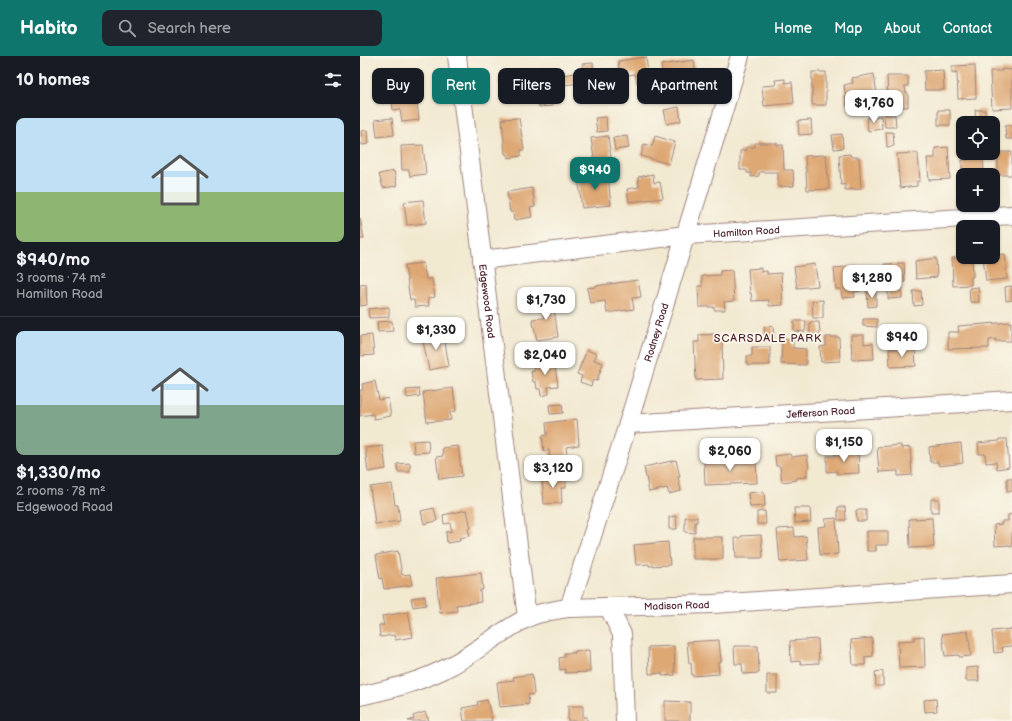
<!DOCTYPE html>
<html lang="en">
<head>
<meta charset="utf-8">
<style>
	body { margin:0; font-family:"Balsamiq Sans",sans-serif; background:#20242c; color:#f1f3f6; height:100vh; display:flex; flex-direction:column; font-size:15px; white-space:nowrap }
	* { box-sizing:border-box; margin:0 }
	p { font-size:13px; color:#9ea1a6 }
	.icon { flex:none; width:22px; height:22px; fill:none; stroke:currentColor; stroke-width:2; stroke-linecap:round; stroke-linejoin:round }
	.map { position:relative; flex:1; overflow:hidden }
	.panel { display:flex; flex-direction:column; background:#171b24; width:360px }
	.panel>* { flex:none }
	.guide { position:absolute; left:12px; top:12px; width:380px; height:36px; display:flex; gap:8px }
	.tools { position:absolute; left:596px; top:60px; display:grid; gap:8px }
	.tools a { display:grid; place-items:center; width:44px; height:44px; border-radius:8px; background:#171b24; box-shadow:0 1px 3px #0004; font-size:20px }
	.price { position:absolute; translate:-50% -34px; padding:0 9px; border-radius:8px; background:#fff; color:#222; font-size:13px; line-height:26px; filter:drop-shadow(0 1px 2px #0008) }
	.price::after { content:''; position:absolute; left:50%; top:24px; width:12px; height:9px; margin-left:-6px; background:inherit; clip-path:polygon(0 0,100% 0,50% 100%) }
	.price.current { background:#0f766e; color:#fff }
	ul { padding:0; list-style:none }
	li { display:grid; align-content:center; gap:8px; height:212px; padding:0 16px }
	li+li { border-top:1px solid #363941 }
	li span { display:grid; place-items:center; height:124px; border-radius:8px; color:#555 }
	li>.icon { margin-inline-start:auto }
	span .icon { width:72px; height:72px; fill:#fffc; stroke-width:1 }
	li b { font-size:17px }
	h2 { display:flex; justify-content:space-between; align-items:center; height:48px; padding:0 16px; font-size:17px }
	.tag { padding:0 14px; border-radius:8px; background:#171b24; box-shadow:0 1px 3px #0004; font-size:14px; line-height:36px }
	.tag.current { background:#0f766e; color:#fff }
	header { display:flex; align-items:center; gap:24px; box-sizing:border-box; height:56px; padding:0 20px; background:#0f766e; color:#fff }
	header strong { font-size:19px }
	nav { display:flex; gap:22px; margin-inline-start:auto; font-size:14px }
	.search { width:280px; height:36px; background:#20242c; display:flex; align-items:center; gap:10px; box-sizing:border-box; padding:0 14px; border-radius:8px; color:#9ea1a6; font-size:15px }
	main { display:flex; flex:1; min-height:0 }
	.map>svg:first-child { display:block }
</style>
</head>
<body>
<header>
<strong>Habito</strong>
<div class="search"><svg class="icon" aria-label="search" viewBox="0 0 24 24"><circle cx="10" cy="10" r="6"/><path d="M15 15l6 6"/></svg>Search here</div>
<nav><a>Home</a><a>Map</a><a>About</a><a>Contact</a></nav>
</header>
<main>
<section class="panel">
<h2>10 homes<svg class="icon" aria-label="filters" viewBox="0 0 24 24"><path d="M4 7h16M4 17h16"/><circle cx="9" cy="7" r="2"/><circle cx="15" cy="17" r="2"/></svg></h2>
<ul>
<li><span style="background:linear-gradient(#bfe0f5 60%,#8fb573 0)"><svg class="icon" aria-label="home" viewBox="0 0 24 24"><path d="M3 11l9-7 9 7M6 9v11h12V9"/></svg></span><div><b>$940/mo</b><p>3 rooms · 74 m²</p><p>Hamilton Road</p></div></li>
<li><span style="background:linear-gradient(#bfe0f5 60%,#7fa58c 0)"><svg class="icon" aria-label="home" viewBox="0 0 24 24"><path d="M3 11l9-7 9 7M6 9v11h12V9"/></svg></span><div><b>$1,330/mo</b><p>2 rooms · 78 m²</p><p>Edgewood Road</p></div></li>
</ul>
</section>
<div class="map">
<svg width="652" height="665" viewBox="0 0 652 665">
	<rect width="100%" height="100%" fill="#fbf7ec"/>
	<filter id="ink" filterUnits="userSpaceOnUse"><feTurbulence type="fractalNoise" baseFrequency=".025" numOctaves="2"/><feDisplacementMap in="SourceGraphic" scale="8" xChannelSelector="R" yChannelSelector="G"/><feConvolveMatrix kernelMatrix="1 2 1 2 8 2 1 2 1" color-interpolation-filters="sRGB"/></filter>
	<filter id="wash" filterUnits="userSpaceOnUse"><feTurbulence type="fractalNoise" baseFrequency=".012" numOctaves="4" result="noise"/><feDisplacementMap in="SourceGraphic" scale="16" xChannelSelector="R" yChannelSelector="G"/><feGaussianBlur stdDeviation="0.9" result="paint"/><feColorMatrix in="noise" values="0 0 0 0 0 0 0 0 0 0 0 0 0 0 0 0 0 1.4 0 .05"/><feComposite in="paint" operator="in"/></filter>
	<g filter="url(#wash)">
		<rect width="100%" height="100%" fill="#f2e9d1"/>
		<g id="blocks">
			<path fill="#dea874" d="M286 1 289 25 277 27 275 18 260 20 258 5Z
				M334 4 336 22H332L333 31 318 33 317 22 303 24 301 9Z
				M233 7 236 40 222 41 221 27 203 29 202 19 223 16 222 8Z
				M615 9 616 42 598 43 597 16 592 17V10Z
				M642 13 652 14V52L632 53 630 15H642Z
				M171 14 174 34 171 35V38L141 41 139 23H145L144 17Z
				M583 14 584 34H565L564 15Z
				M452 16H466V49H452Z
				M514 18 518 47 508 48 509 56 493 58 492 49 487 50 484 29 493 27 492 22Z
				M527 20H548V30H545L546 37H548V51H535V41H528Z
				M425 23V27L432 26 434 47 404 50 402 30 416 29 415 24Z
				M55 28 59 64 42 66 40 53 33 54 32 45 23 46 22 32Z
				M190 34 192 50 179 51 177 36Z
				M319 51 321 65 307 68 304 54Z
				M578 54H590V69H578Z
				M615 54H625V66L616 67Z
				M524 59H535L536 71H525Z
				M521 60 522 73 508 75 507 62Z
				M246 61 247 75 237 76 235 62Z
				M32 62 34 79 17 81 15 64Z
				M159 62 164 94H161V100L148 102V98H145L142 63Z
				M451 64 452 78 439 79 438 65Z
				M645 69H652V83H646Z
				M8 74 9 88 2 89 1 75Z
				M526 76H533L534 90 527 91Z
				M482 78 483 92 474 93 472 79Z
				M248 80 251 101 234 103 231 82Z
				M267 80 269 92 255 94 253 82Z
				M295 80 315 86 309 108 281 100 284 88 292 90Z
				M395 87H417V89H423L424 114H433L434 130 418 131V116H399V120L391 121V117H387V114H380V95L386 94V91H395Z
				M63 89 66 118 50 120 49 114H42L41 90Z
				M588 91 590 123 569 124 567 102H575V92Z
				M638 96H652V119H638Z
				M558 97 560 125H557V130L540 132 537 98Z
				M608 97H623L624 118 602 119V104L609 103Z
				M490 98 491 101H499L501 133 485 134V128L481 129 479 99Z
				M466 99 469 133 447 134 445 100Z
				M34 115 37 130 23 132 19 118Z
				M238 118V120L248 119 251 149 222 152 218 120Z
				M293 118 294 127 300 126 303 142 269 146 267 133 279 131 278 121Z
				M172 132 175 151 170 152 172 161 154 164 153 156H150L147 136Z
				M63 144 66 167 47 169 44 146Z
				M0 162 4 183H0Z
				M645 198 647 223 626 225 623 201H633V199Z
				M612 201 613 221H611V229L593 230 592 202Z
				M576 202 577 221 556 223 555 205Z
				M63 207 66 223H72L75 241 68 242 69 250 55 251 54 244H50L45 209Z
				M544 207 545 226 541 227 542 242 528 243V229H525L524 208Z
				M455 208 458 230 437 232 434 211Z
				M498 210 500 235 494 236 495 241 482 242 481 233H476L474 212Z
				M401 212V216L407 215V218L421 217 423 249 409 250V244L392 245 391 237H390L388 213Z
				M372 214 374 245 364 246 365 254H354V251H339L338 230H342V220L360 219V215Z
				M278 224 281 241 272 242 274 253 247 257 245 245 230 247 227 232 235 231V230Z
				M6 228 7 249 0 250V229Z
				M652 230V244L646 245 645 231Z
				M618 231 619 246H610L609 232Z
				M507 235H516V250L508 251Z
				M553 235H561L562 249 554 250Z
				M192 239 198 281 177 284 172 263 184 262 181 241Z
				M463 244V262H453L452 245Z
				M29 251V261L9 262 8 253Z
				M503 263H517V271L503 270Z
				M32 265 33 275 18 276 17 266Z
				M434 265H446L445 276 434 275Z
				M450 266H459L460 278 450 279Z
				M651 266V285H635L636 283 629 284V292L588 293V276H599L598 270Z
				M413 270 414 282 405 283 404 271Z
				M77 273 78 282 84 281 89 310 69 314 63 285 69 284 67 275Z
				M358 278V283H362L363 323 336 324 334 286H339V279Z
				M12 279 14 299 0 300V280Z
				M491 279H504V288L513 287 514 303 492 304Z
				M466 281H479L480 305 461 306 460 291 466 290Z
				M422 283H433V292L446 293V309L421 308Z
				M392 291H410V309H387V300H392Z
				M555 292 556 310 530 311 529 293Z
				M227 294 237 298 234 304 243 307 237 325 233 324 231 330 220 326 222 320 217 318Z
				M194 304 198 330 188 331 189 338 181 340 180 333H177L176 326H173L171 316 174 315 173 308Z
				M15 325 19 344 28 342 31 360 14 363 13 358 0 360V334H3L2 328Z
				M93 332 96 355 90 356 91 364 67 366 63 336Z
				M59 333 60 340 47 342 46 334Z
				M202 348 203 357 190 358 189 349Z
				M217 363 219 389 206 391 208 405 190 407 189 394 184 395 182 380 187 379 186 367Z
				M639 383H647L649 411 637 413 636 406 626 407 625 398H619L618 387 639 385Z
				M68 384 69 396 54 397 53 385Z
				M601 387 603 407 579 410 578 406H570L569 391Z
				M541 389V392L550 391 552 419 538 420V415L519 416 517 391Z
				M23 390 26 413 8 416 5 392Z
				M98 390 102 420 79 423 76 401 83 400 82 392Z
				M498 396 499 417 477 418V415L467 416V400H475V397Z
				M430 398 431 401 447 399 449 412 447 413V421L436 422 437 424 422 426 420 410H416L415 400Z
				M380 403H396L397 427 345 429 344 404Z
				M316 404 320 421H318L321 435 309 438 307 432 289 436 284 411Z
				M50 407V416H38L37 408Z
				M206 419V432H201L202 447 184 448 182 421Z
				M647 422H652V435L647 436Z
				M32 428 35 449H38L40 465 15 468 10 431Z
				M404 435 405 450 390 451 388 437Z
				M571 443H579V456H571Z
				M478 451H485L486 464H478Z
				M74 452 77 465 64 468 61 455Z
				M434 452H450L451 466 435 467Z
				M107 454 111 472 108 473 110 480 99 482 100 485 87 487 86 476 92 475 90 467 84 468 83 459Z
				M496 454H506V465H497Z
				M405 455 406 468H397V456Z
				M652 458V491H650L649 489 635 490 634 469 642 468V465H648V459Z
				M316 460 317 473H309V461Z
				M325 461H337V466H335V477L325 476Z
				M476 462 478 498 460 499 458 471 466 470 465 463Z
				M572 462 574 491 550 492 549 463Z
				M434 472 435 481 446 480 448 504 420 506 417 473Z
				M507 475H528V489H516V495H507Z
				M401 479 403 502H376L375 482H381V480Z
				M333 481H363V503H333Z
				M308 486 310 509 289 510V508L276 509 274 489Z
				M38 495 42 519 50 518 52 529 24 533 22 522 20 523 16 499Z
				M121 517 123 534H120L121 546 96 549 97 555 80 557 76 522Z
				M65 540 66 549 53 551 51 542Z
				M48 556 53 581 35 584 34 579 20 581 19 569H24L22 560Z
				M652 573V590L642 591 643 596 634 597 632 575Z
				M608 575 611 600 599 601V599L585 600 582 578Z
				M564 580 565 611 539 612 538 585 554 584V581Z
				M512 582 513 600 505 601V609H493L491 584Z
				M458 583 459 607 441 608 440 605 431 606 430 585Z
				M359 584 361 606H358L359 618 332 620 331 607H329L327 586Z
				M314 590 315 619 302 620V617L289 618 288 591Z
				M374 590H398L399 617 383 618 382 608H375Z
				M229 594 230 616 205 617V613L200 614 199 602 204 601V597H215V595Z
				M618 611 619 625H606V612Z
				M523 615V630H516L515 616Z
				M172 618 174 638 168 639 169 648 140 651 137 626 154 624 153 621Z
				M407 619H417V637H407Z
				M576 643 577 655 565 656 564 644Z
				M127 644 132 665H104L102 652 118 649 117 646Z
				M305 645 330 646V665H305Z
				M208 650H223V661H227V665H208Z
				M65 656 69 665H48L54 663 53 660Z"/>
		</g>
	</g>
	<g filter="url(#ink)">
		<use href="#blocks" fill-opacity="0" stroke="#9e847e" stroke-width="1"/>
		<g fill="none" stroke-linecap="round" stroke-linejoin="round">
			<defs>
				<g id="minor">
					<path id="s1" d="M97 0 167 562"/>
					<path id="s2" d="M122 204 326 179 652 159"/>
					<path id="s3" d="M268 368 652 344"/>
					<path id="s4" d="M209 552 268 368 380 0"/>
					<path d="M249 552 262 578 265 665"/>
					<path id="s5" d="M0 640C31 633 64 625 92 609 118 595 141 575 167 562 180 556 195 554 209 552L353 548 652 528"/>
				</g>
			</defs>
			<use href="#minor" stroke="#9e847e" stroke-width="20"/>
			<use href="#minor" stroke="#fff" stroke-width="18"/>
		</g>
	</g>
	<g text-anchor="middle" stroke-width="3.5" stroke-linejoin="round" paint-order="stroke">
		<g font-size="10" fill="#4a1f2b" stroke="#fbf7ec">
			<text dy="4" stroke="none"><textPath href="#s2" startOffset="266">Hamilton Road</textPath></text>
			<text dy="4" stroke="none"><textPath href="#s1" startOffset="247">Edgewood Road</textPath></text>
			<text dy="4" stroke="none"><textPath href="#s4" startOffset="289">Rodney Road</textPath></text>
			<text dy="4" stroke="none"><textPath href="#s3" startOffset="193">Jefferson Road</textPath></text>
			<text dy="4" stroke="none"><textPath href="#s5" startOffset="337">Madison Road</textPath></text>
		</g>
		<g font-size="11" letter-spacing="1" fill="#4a1f2b" stroke="#fbf7ec">
			<text x="408" y="286">SCARSDALE PARK</text>
		</g>
	</g>
</svg>
<div class="tools">
<a><svg class="icon" aria-label="locate" viewBox="0 0 24 24"><circle cx="12" cy="12" r="6"/><path d="M12 2v4M12 18v4M2 12h4M18 12h4"/></svg></a>
<a>+</a>
<a>−</a>
</div>
<b class="price" style="left:514px;top:68px">$1,760</b>
<b class="price current" style="left:235px;top:135px">$940</b>
<b class="price" style="left:512px;top:243px">$1,280</b>
<b class="price" style="left:186px;top:265px">$1,730</b>
<b class="price" style="left:76px;top:295px">$1,330</b>
<b class="price" style="left:542px;top:302px">$940</b>
<b class="price" style="left:185px;top:320px">$2,040</b>
<b class="price" style="left:484px;top:407px">$1,150</b>
<b class="price" style="left:370px;top:416px">$2,060</b>
<b class="price" style="left:193px;top:433px">$3,120</b>
<div class="guide">
<a class="tag">Buy</a>
<a class="tag current">Rent</a>
<a class="tag">Filters</a>
<a class="tag">New</a>
<a class="tag">Apartment</a>
</div>
</div>
</main>
</body>
</html>
